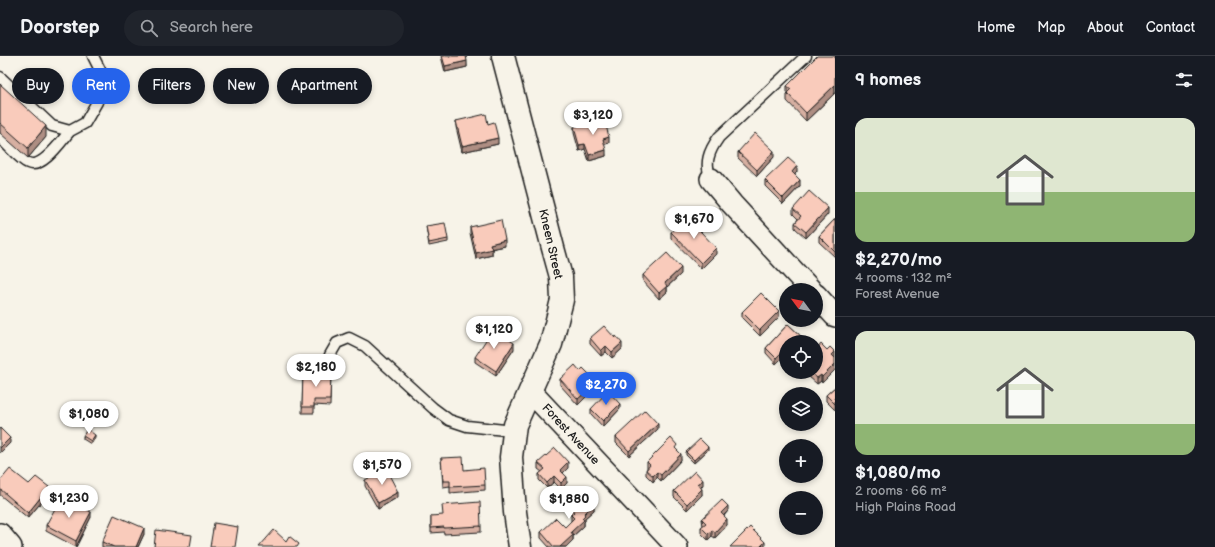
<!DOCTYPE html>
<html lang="en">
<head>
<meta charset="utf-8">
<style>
	body { margin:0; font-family:"Balsamiq Sans",sans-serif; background:#20242c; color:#f1f3f6; height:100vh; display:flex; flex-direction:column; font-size:15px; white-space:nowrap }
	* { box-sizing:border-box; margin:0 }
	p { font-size:13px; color:#9ea1a6 }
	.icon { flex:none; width:22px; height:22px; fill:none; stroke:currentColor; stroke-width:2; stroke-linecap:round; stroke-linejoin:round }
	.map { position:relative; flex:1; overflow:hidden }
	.side { display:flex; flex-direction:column; background:#171b24; width:380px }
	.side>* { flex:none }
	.banner { position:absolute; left:12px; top:12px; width:380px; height:36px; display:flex; gap:8px }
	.needle { width:26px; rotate:302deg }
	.controls { position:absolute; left:779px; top:227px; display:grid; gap:8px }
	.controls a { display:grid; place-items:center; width:44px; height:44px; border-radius:50%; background:#171b24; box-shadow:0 2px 6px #0003; font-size:20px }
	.price { position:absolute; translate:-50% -34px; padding:0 9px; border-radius:14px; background:#fff; color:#222; font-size:13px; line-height:26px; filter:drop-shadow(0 1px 2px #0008) }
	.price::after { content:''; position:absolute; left:50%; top:24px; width:12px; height:9px; margin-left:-6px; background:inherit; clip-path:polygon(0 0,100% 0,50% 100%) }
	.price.current { background:#2563eb; color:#fff }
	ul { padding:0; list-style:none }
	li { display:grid; align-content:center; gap:8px; height:212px; padding:0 20px }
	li+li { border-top:1px solid #363941 }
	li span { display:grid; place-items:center; height:124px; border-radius:12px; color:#555 }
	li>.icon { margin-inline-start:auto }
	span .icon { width:72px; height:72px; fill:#fffc; stroke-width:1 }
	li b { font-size:17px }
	h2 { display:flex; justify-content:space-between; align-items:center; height:48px; padding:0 20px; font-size:17px }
	.chip { padding:0 14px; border-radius:18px; background:#171b24; box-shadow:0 2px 6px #0003; font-size:14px; line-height:36px }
	.chip.current { background:#2563eb; color:#fff }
	header { display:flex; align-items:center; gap:24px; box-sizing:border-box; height:56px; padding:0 20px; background:#171b24; border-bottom:1px solid #363941 }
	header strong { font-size:19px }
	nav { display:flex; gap:22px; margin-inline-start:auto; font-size:14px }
	.search { width:280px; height:36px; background:#20242c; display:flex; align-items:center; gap:10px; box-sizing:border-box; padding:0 14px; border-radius:22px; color:#9ea1a6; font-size:15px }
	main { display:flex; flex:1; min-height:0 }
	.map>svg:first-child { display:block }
</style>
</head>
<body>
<header>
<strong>Doorstep</strong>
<div class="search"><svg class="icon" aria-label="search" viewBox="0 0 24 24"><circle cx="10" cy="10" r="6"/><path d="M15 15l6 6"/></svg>Search here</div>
<nav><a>Home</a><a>Map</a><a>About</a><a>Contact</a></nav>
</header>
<main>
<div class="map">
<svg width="835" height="491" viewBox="0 0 835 491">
	<rect width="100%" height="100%" fill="#f7f3e8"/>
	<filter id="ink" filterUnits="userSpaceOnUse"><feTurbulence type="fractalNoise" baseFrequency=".025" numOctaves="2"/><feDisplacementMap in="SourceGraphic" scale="8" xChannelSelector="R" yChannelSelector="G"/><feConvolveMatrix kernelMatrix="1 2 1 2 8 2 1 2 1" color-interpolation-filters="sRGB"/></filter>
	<g filter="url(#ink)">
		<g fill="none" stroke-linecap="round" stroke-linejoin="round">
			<defs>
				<path id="service" d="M0 21 52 70 70 75 85 67 97 46 104 22 93 0
					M0 82C7 88 20 104 28 107 42 114 62 84 70 75
					M711 123C704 107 709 95 719 81L806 0
					M330 299 337 287 349 282 365 290 433 352 449 364 467 370 514 375"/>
				<path id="minor" d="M711 123 732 148 811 234
					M816 239 835 260
					M530 335 677 491
					M0 478 11 491"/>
				<path id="tertiary" d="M503 0 553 192 561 221 562 244 551 288 515 369 511 401 515 456 520 491"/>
			</defs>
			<use href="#service" stroke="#1c1c1c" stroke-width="13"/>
			<use href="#minor" stroke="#1c1c1c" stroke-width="24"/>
			<use href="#tertiary" stroke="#1c1c1c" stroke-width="25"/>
			<use href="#service" stroke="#f7f3e8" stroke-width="10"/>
			<use href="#minor" stroke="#f7f3e8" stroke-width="21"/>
			<use href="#tertiary" stroke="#f7f3e8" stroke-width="22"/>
		</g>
		<path fill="#d6afa1" stroke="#1c1c1c" d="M441 0H466L467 11 445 16Z
			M835 0V37L806 65 787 45V30Z
			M0 28 46 81 28 102 0 77Z
			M456 65 488 68 498 88 462 96 456 71Z
			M574 71 609 87 604 88 606 100 589 105 585 93 579 95 574 77Z
			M738 96 774 101 757 120 738 102Z
			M797 116 795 118 800 130 783 148 765 130V124Z
			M793 153 828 158 806 182 795 172V167L798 163 793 158Z
			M835 163V201L819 186V180Z
			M426 170 448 183V186L429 190Z
			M470 171 505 190 492 193V199L476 203 470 177Z
			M671 176 716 198 701 213 671 182Z
			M681 218 667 231V236L659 243 643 225V219Z
			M742 256 779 261 760 280 742 262Z
			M788 268 806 285V286H786V304L783 301 776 308 766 297V292Z
			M590 282 622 293 612 302 606 296 601 300 590 288Z
			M514 293 496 320 475 306V301Z
			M827 294 822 327 821 325 817 328 808 320V316H816Z
			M303 316H331L330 350 314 349V357H302Z
			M560 323 590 325 592 333 587 337V340L578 349 560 329Z
			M835 331V354L826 345V339Z
			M591 353H620L603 371 591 358Z
			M658 373 629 400 616 387V381Z
			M83 380 95 382 91 388 83 383Z
			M677 394 681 404 661 425 657 421 653 426 646 419V414L647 412V406Z
			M708 394 694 407 686 399V396Z
			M441 402 464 414 485 429V434L450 437V430L443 431Z
			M538 407 568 412 563 417 567 427 561 433 554 426 547 432 539 424V418L542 416 538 413Z
			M365 424 398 441 378 453 365 430Z
			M0 425 49 437 28 462 0 439Z
			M703 429 701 431 702 439 687 454 674 441V435Z
			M584 438 594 446 593 448 594 454 585 462V465L584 466V470L573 480V484L566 491H549L541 482V476L565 471 571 465V459L567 454V448Z
			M728 455 724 460 727 469 715 482 712 480 708 484 701 477V471L703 470 702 463Z
			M431 460 481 470V476L444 478V476L431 477Z
			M91 461 76 491 46 475V469Z
			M144 478 138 491H102V486Z"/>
		<path fill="#ae8e83" stroke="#1c1c1c" d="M467 5V11L445 16V10Z
			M835 29V37L806 65V57Z
			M46 70V81L28 102V92Z
			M609 81V87L603 89V83Z
			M498 82V88L462 96V90Z
			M585 88V93L579 95V89Z
			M606 94V100L589 105V99Z
			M774 95V101L757 120V114Z
			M797 110V116L792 121V116Z
			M800 124V130L783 148V142Z
			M828 152V158L806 182V176Z
			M505 184V190L490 193V188Z
			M716 192V198L701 213V207Z
			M492 193V199L476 203V197Z
			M681 212V218L667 231V236L659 243V237L665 227Z
			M779 255V261L760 280V274Z
			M514 287V293L496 320V315Z
			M622 287V293L612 302V296Z
			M606 290V296L601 300V295Z
			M783 295V301L776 308V302Z
			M835 296V302L832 299Z
			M835 308V314L822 327V321Z
			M590 319V325L587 328V322Z
			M821 319V325L817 328V322Z
			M592 327V333L587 337V340L578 349V343L586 333Z
			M620 348V353L603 371V365Z
			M658 368V373L629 400V395Z
			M95 379V382L91 388V385Z
			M10 382V387L0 397V392Z
			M708 391V394L694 407V404Z
			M681 398V404L661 425V419Z
			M568 406V412L560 420V414Z
			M657 416V421L653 426V420Z
			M554 420V426L547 432V427Z
			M567 421V427L561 433V427Z
			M703 424V429L698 434V428Z
			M49 431V437L28 462V457Z
			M702 433V439L687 454V448Z
			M398 436V441L378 453V447Z
			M594 441V446L590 450V445Z
			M594 448V454L585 462V465L584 466V470L573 480V484L566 491H560L582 462 584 458Z
			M728 450V455L721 462V457Z
			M91 456V461L76 491V485Z
			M727 463V469L715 482V476Z
			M144 472V478L138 491H136Z
			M712 474V480L708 484V478Z
			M765 486V491H760Z"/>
		<path fill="#f9cbbb" stroke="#1c1c1c" d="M442 0H466L467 5 445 10Z
			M817 0H835V29L806 57 787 37 791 33 787 30Z
			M0 28 46 70 28 92 0 67Z
			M486 58 488 68 494 66 498 82 462 90 456 65Z
			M604 62 609 81 603 83 606 94 589 99 585 88 579 89 574 71Z
			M755 77 774 95 757 114 738 96Z
			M788 102 797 110 792 116 800 124 783 142 765 124Z
			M809 135 828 152 806 176 795 167 801 160 793 153Z
			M687 161 716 192 701 207 671 176Z
			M835 163V196L819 180Z
			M501 164 505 184 490 188 492 193 476 197 470 171Z
			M445 167 448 183 429 187 426 170Z
			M667 197 681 212 665 227 667 230 659 237 643 219Z
			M761 237 779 255 760 274 742 256Z
			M788 268 806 285 805 286H786V298L783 295 776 302 766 292Z
			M604 270 615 282 616 280 622 287 612 296 606 290 601 295 590 282Z
			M493 273 514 287 496 315 475 301Z
			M821 288 827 294 830 291 835 296 832 299 835 302V308L822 321 821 319 817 322 810 316H816V294Z
			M575 309 580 315 583 312 590 319 587 322 592 327 586 333 587 335 578 343 560 323Z
			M303 316H331L330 344H314V351H302Z
			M835 331V348L826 339Z
			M608 335 620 348 603 365 591 353Z
			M645 354 658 368 629 395 616 381Z
			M0 372 10 382 0 392Z
			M87 373 95 379 91 385 83 380Z
			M671 382 677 389 675 392 681 398 661 419 657 416 653 420 646 414 650 409 647 406Z
			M700 383 708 391 694 404 686 396Z
			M555 392 568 406 560 414 567 421 561 427 554 420 547 427 539 418 545 413 538 407Z
			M463 401 464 414 484 412 485 429 450 431V425H443L441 402Z
			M10 413 29 428 36 421 49 431 28 457 0 433V425Z
			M386 413 398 436 378 447 365 424Z
			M695 415 703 424 698 428 702 433 687 448 674 435Z
			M588 434 594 441 590 445 594 448 584 458 585 459 582 462 584 464 571 476 573 479 560 491H554L541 476 556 462 565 471 574 462 571 459 574 456 567 448 581 435 584 438Z
			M62 440 91 456 76 485 46 469Z
			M722 444 728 450 721 457 727 463 715 476 712 474 708 478 701 471 706 467 702 463Z
			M480 446 481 470 444 472V471L431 472V460L443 459 442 449Z
			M114 459 144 472 136 491H114L102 486Z
			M214 467 238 471 235 491H210Z
			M750 471 765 486 760 491H730Z
			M156 474 192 479 190 491H154Z
			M274 474 286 485 289 480 299 488 297 491H259Z"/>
	</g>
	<g text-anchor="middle" stroke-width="4" stroke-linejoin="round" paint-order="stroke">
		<g font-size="12" fill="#1c1c1c" stroke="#f7f3e8">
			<text transform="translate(551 188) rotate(77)" y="4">Kneen Street</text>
			<text transform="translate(571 378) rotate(47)" y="4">Forest Avenue</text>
		</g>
	</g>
</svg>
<div class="controls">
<a><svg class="needle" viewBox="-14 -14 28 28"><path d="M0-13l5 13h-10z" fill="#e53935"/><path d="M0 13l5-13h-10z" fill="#9ea1a6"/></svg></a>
<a><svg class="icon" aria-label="locate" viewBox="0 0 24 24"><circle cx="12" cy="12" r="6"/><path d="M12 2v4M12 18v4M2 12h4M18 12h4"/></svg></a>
<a><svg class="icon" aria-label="layers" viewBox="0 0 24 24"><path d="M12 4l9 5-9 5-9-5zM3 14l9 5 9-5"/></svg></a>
<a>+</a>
<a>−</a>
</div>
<b class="price" style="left:593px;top:80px">$3,120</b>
<b class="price" style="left:694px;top:184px">$1,670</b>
<b class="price" style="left:494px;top:294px">$1,120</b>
<b class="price" style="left:316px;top:332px">$2,180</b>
<b class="price current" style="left:606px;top:350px">$2,270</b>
<b class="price" style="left:89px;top:379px">$1,080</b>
<b class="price" style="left:382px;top:430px">$1,570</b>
<b class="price" style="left:69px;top:463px">$1,230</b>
<b class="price" style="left:569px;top:464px">$1,880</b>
<div class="banner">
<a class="chip">Buy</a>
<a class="chip current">Rent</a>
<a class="chip">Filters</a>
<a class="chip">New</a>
<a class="chip">Apartment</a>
</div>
</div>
<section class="side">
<h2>9 homes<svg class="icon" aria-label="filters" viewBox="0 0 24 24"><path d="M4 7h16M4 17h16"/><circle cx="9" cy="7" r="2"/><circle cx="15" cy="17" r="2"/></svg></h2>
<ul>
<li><span style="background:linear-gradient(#dfe7d0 60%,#8fb573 0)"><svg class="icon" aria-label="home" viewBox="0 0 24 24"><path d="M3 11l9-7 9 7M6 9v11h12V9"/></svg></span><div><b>$2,270/mo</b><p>4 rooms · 132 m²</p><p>Forest Avenue</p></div></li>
<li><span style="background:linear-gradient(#dfe7d0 75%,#8fb573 0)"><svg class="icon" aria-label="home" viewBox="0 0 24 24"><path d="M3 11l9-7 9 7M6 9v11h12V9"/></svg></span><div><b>$1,080/mo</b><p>2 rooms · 66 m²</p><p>High Plains Road</p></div></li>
</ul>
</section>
</main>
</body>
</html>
